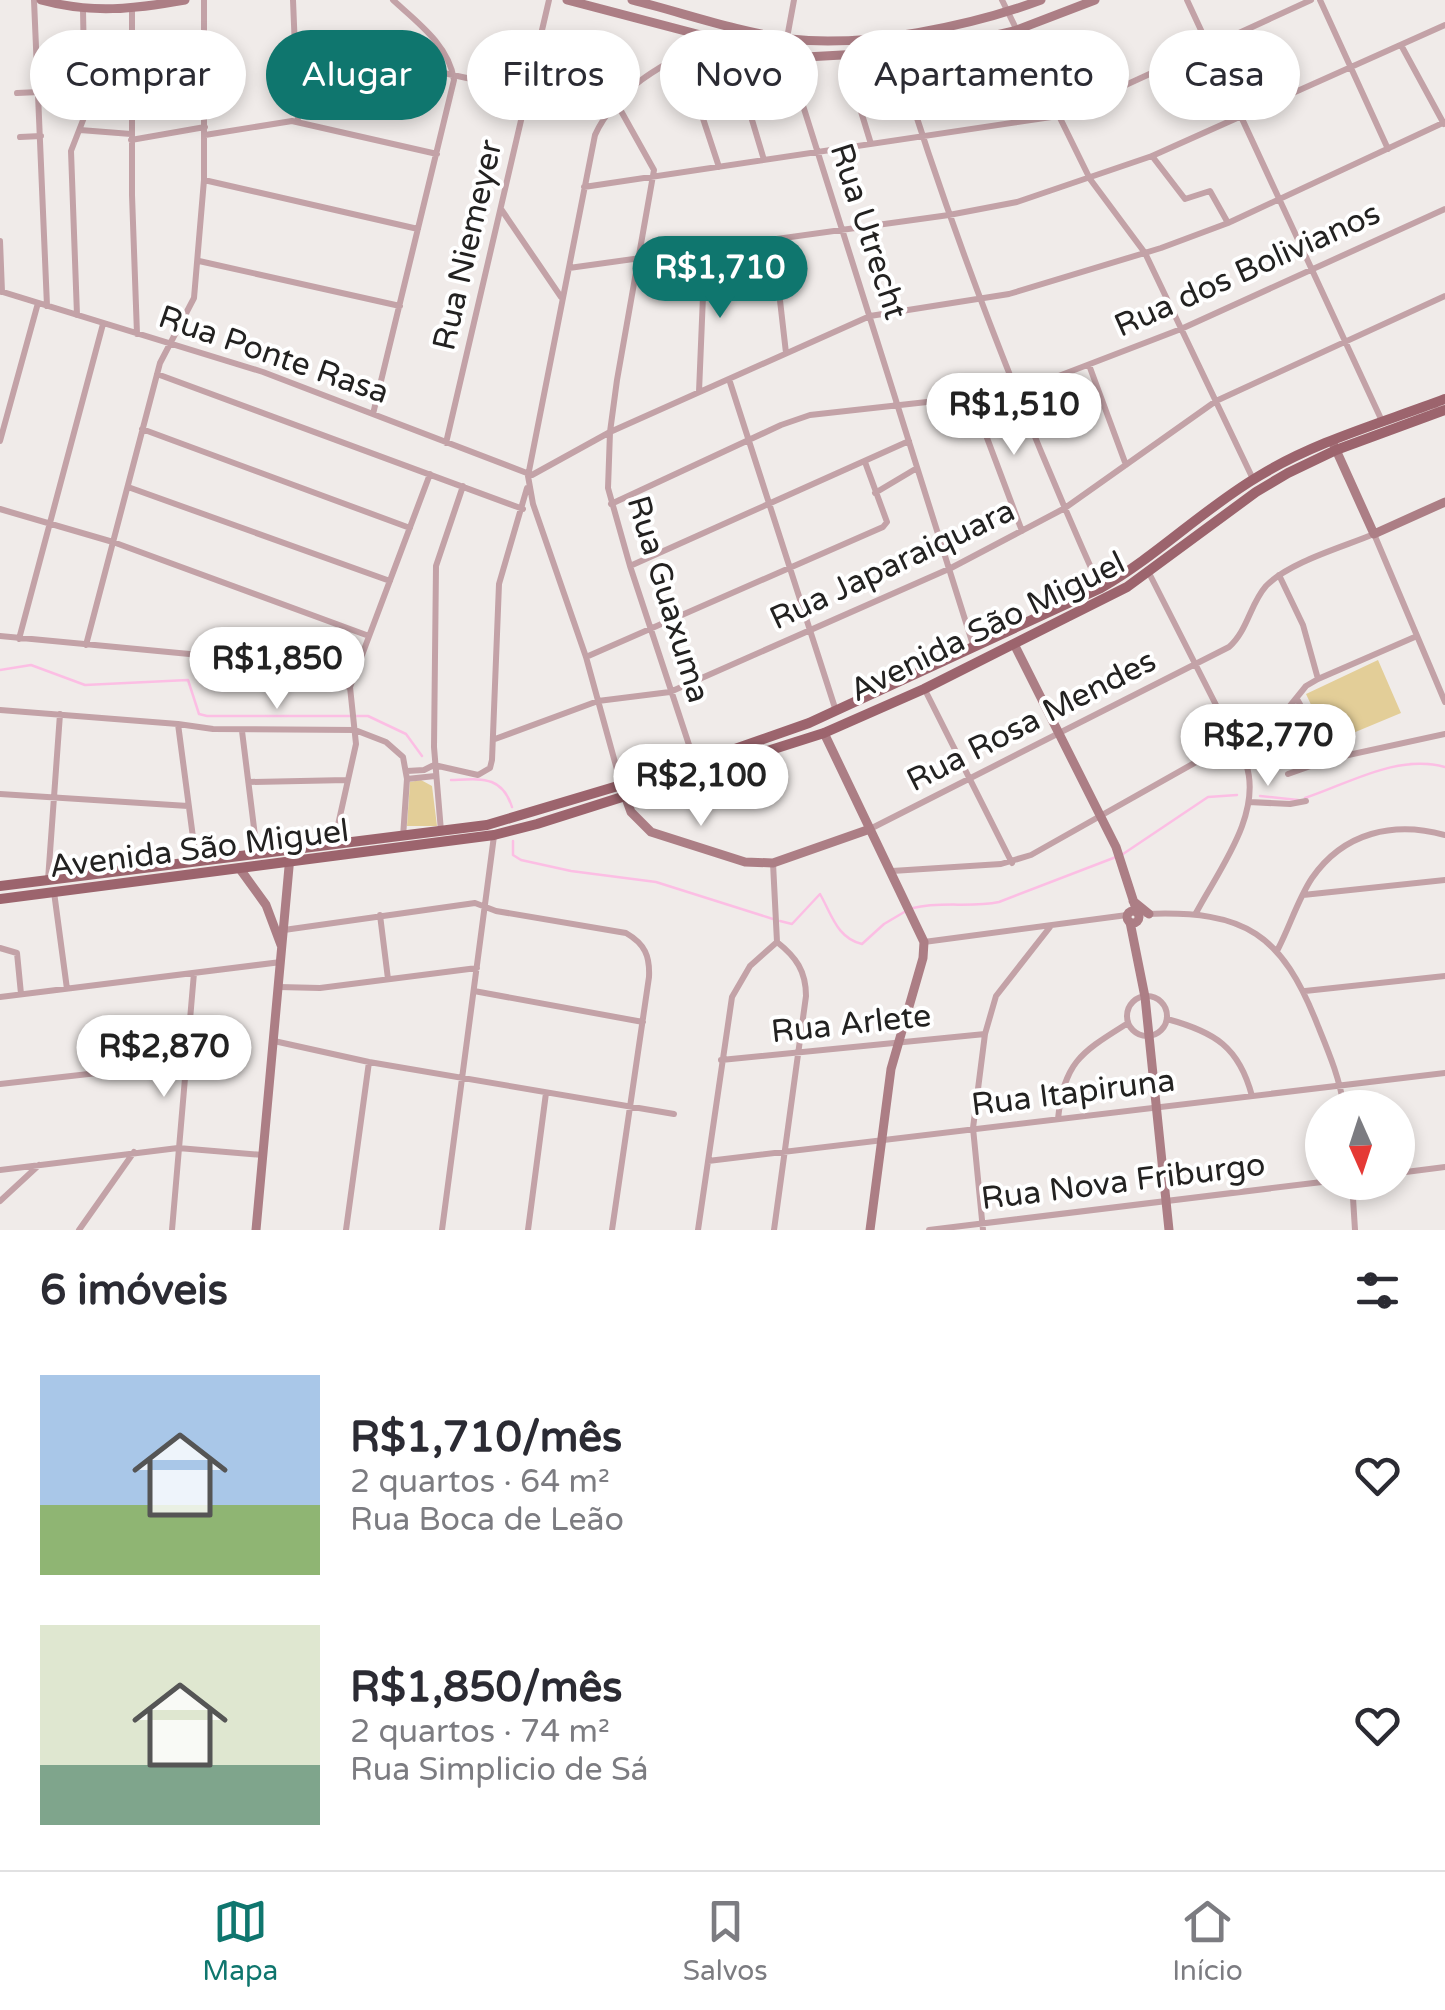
<!DOCTYPE html>
<html lang="pt">
<head>
<meta charset="utf-8">
<style>
	body { margin:0; font-family:"Varela Round",sans-serif; background:#f2f2f3; color:#2b2b33; height:100vh; display:flex; flex-direction:column; font-size:38px; white-space:nowrap }
	* { box-sizing:border-box; margin:0 }
	p { font-size:32px; color:#7c7c81 }
	.icon { flex:none; width:55px; height:55px; fill:none; stroke:currentColor; stroke-width:2; stroke-linecap:round; stroke-linejoin:round }
	.map { position:relative; height:1230px; overflow:hidden }
	.sheet { display:flex; flex-direction:column; background:#fff; flex:1 }
	.sheet>* { flex:none }
	.banner { position:absolute; left:30px; top:30px; width:1385px; height:90px; display:flex; gap:20px }
	.needle { width:65px; rotate:177deg }
	.tools { position:absolute; left:1305px; top:1090px; display:grid; gap:20px }
	.tools a { display:grid; place-items:center; width:110px; height:110px; border-radius:50%; background:#fff; box-shadow:0 5px 15px #0003; font-size:50px }
	.price { position:absolute; translate:-50% -85px; padding:0 22px; border-radius:35px; background:#fff; color:#222; font-size:32px; line-height:65px; filter:drop-shadow(0 2px 5px #0008) }
	.price::after { content:''; position:absolute; left:50%; top:60px; width:30px; height:22px; margin-left:-15px; background:inherit; clip-path:polygon(0 0,100% 0,50% 100%) }
	.price.on { background:#0f766e; color:#fff }
	ul { padding:0; list-style:none }
	li { display:flex; align-items:center; gap:30px; height:250px; padding:0 40px }
	li span { display:grid; place-items:center; flex:none; width:280px; height:200px; border-radius:0px; color:#555 }
	li>.icon { margin-inline-start:auto }
	span .icon { width:120px; height:120px; fill:#fffc; stroke-width:1 }
	li b { font-size:42px }
	h2 { display:flex; justify-content:space-between; align-items:center; height:120px; padding:0 40px; font-size:42px }
	.chip { padding:0 35px; border-radius:45px; background:#fff; box-shadow:0 5px 15px #0003; font-size:35px; line-height:90px }
	.chip.on { background:#0f766e; color:#fff }
	.menu { display:flex; justify-content:space-around; align-items:center; height:140px; border-top:2px solid #e1e1e2; background:#fff; font-size:28px; color:#7c7c81 }
	.menu a { display:grid; justify-items:center; gap:5px }
	.menu .on { color:#0f766e }
	.map>svg:first-child { display:block }
</style>
</head>
<body>
<div class="map">
<svg width="1445" height="1230" viewBox="0 0 1445 1230">
	<rect width="100%" height="100%" fill="#f0ebe9"/>
	<path fill="#e3ce98" d="M1378 660 1401 713 1329 743 1306 694Z
		M421 780 432 786 437 826H407L410 782Z"/>
	<g fill="none" stroke-linecap="round" stroke-linejoin="round">
		<path stroke="#fcbee4" stroke-width="2.5" d="M0 670 31 665 85 685 188 680 199 714 207 716H368L406 734 422 756
			M451 780C481 779 502 775 512 807
			M1260 796 1298 800
			M1305 798C1350 783 1397 754 1445 767
			M513 841V855L521 860 571 871 656 882 773 919
			M1123 854 1208 797 1237 795
			M913 908C942 901 970 908 999 902L1116 857
			M780 921 792 924 820 894C832 915 837 938 862 944L884 924 906 911"/>
		<path stroke="#c3a2a7" stroke-width="6" d="M34 0 47 306
			M293 0 298 122
			M1002 0 1090 179 1145 253 1253 479
			M1187 0 1382 421
			M1320 0 1388 149
			M132 9V195L137 334
			M787 38 794 0
			M295 41 490 83
			M729 43 764 160
			M1401 45 1444 124
			M896 52C952 235 1022 414 1100 588
			M682 55 719 167
			M844 56 871 144
			M788 58 974 648
			M535 60 636 82
			M17 93 39 92
			M616 102 654 170 617 380 610 432 608 488 630 566 695 763
			M80 130 131 134
			M205 135 292 121 437 154
			M20 137 41 136
			M131 140 205 127
			M1152 156 1185 199 1210 191 1228 223
			M204 180 418 229
			M584 187 1058 116 1311 0
			M501 209 561 297
			M773 239 786 353
			M0 241 2 292
			M199 261 400 306
			M569 268 949 215 1017 202 1152 156 1445 25
			M0 291 263 372 532 475 610 432 870 316 1009 294 1161 248 1228 223 1445 122
			M77 315 71 151 85 115 83 10
			M1089 365 1126 465
			M157 374 523 509
			M729 379 836 711
			M699 392 705 248
			M972 398 1022 531
			M373 414 454 80C449 45 417 22 393 0
			M142 429 410 528
			M0 441 38 303
			M446 443 549 0
			M128 487 390 581
			M875 493 917 468
			M611 504 781 425 810 415 1017 392 1181 329 1445 209
			M0 509 113 542 369 636
			M630 566 909 441
			M1149 573 1246 764C1263 814 1218 871 1196 913
			M1279 575 1303 625 1318 679
			M0 636 242 659 350 687
			M19 639 103 324
			M86 645 160 363 194 298 204 180V0
			M586 657 883 527 887 522 865 462
			M925 690 1012 863
			M1297 699 1330 759
			M0 710 178 724 213 729 355 730 386 742 403 757 407 779 403 837
			M178 724 196 860
			M242 731 257 852
			M495 739 598 701 670 692 951 568 1065 508 1216 401 1445 296
			M434 765 478 775 490 768 492 760 499 584 527 488
			M407 771 424 770 434 765
			M1288 774 1330 759 1445 734
			M407 779 435 776
			M249 782 347 780
			M621 784 586 657 533 504 528 476 595 135C618 85 668 62 714 38
			M0 794 188 806
			M1249 802 1290 804 1306 801
			M870 829 1229 647C1248 630 1250 604 1266 586 1289 562 1343 547 1374 534L1445 702
			M441 831 434 747 436 566 463 486
			M334 843 356 744 350 687 430 474
			M773 863 777 942C796 957 806 971 806 996L774 1230
			M892 871 1001 864 1031 855 1285 712 1306 686 1318 679 1417 636
			M48 880 60 714
			M54 892 67 989
			M1303 895 1445 880
			M1146 914C1246 910 1282 934 1318 1026 1329 1053 1340 1079 1344 1108
			M380 915 388 979
			M284 930 475 903 496 911 626 933C645 944 650 956 649 977L612 1230
			M924 942 1127 915
			M0 948 17 953 21 994
			M1278 949C1290 926 1298 899 1312 878 1344 832 1394 821 1445 835
			M279 987 320 988 477 968
			M474 991 643 1022
			M1305 991 1445 976
			M1127 1016a20 20 0 1 1 40 0a20 20 0 1 1-40 0Z
			M0 997 281 962
			M1167 1019C1215 1032 1239 1047 1252 1096
			M274 1041 369 1062 674 1114
			M721 1060 985 1034
			M0 1084 186 1063
			M1058 1119C1064 1061 1082 1052 1128 1023
			M708 1161 1445 1073
			M0 1170 178 1148 263 1155
			M1398 1173 1445 1167
			M1352 1182 1355 1230
			M0 1201 39 1165
			M79 1230 134 1152
			M172 1230 194 973
			M346 1230 369 1062
			M442 1230 494 836
			M528 1230 546 1093
			M698 1230 732 997 750 966 777 942
			M929 1230 1322 1182
			M983 1230 973 1128 985 1034 996 996 1050 927"/>
		<path stroke="#ac7e85" stroke-width="9" d="M41 0C91 14 135 9 185 0
			M567 0 788 58 896 52 975 40 1014 31 1095 0
			M632 0C684 13 737 32 790 39 866 48 971 26 1041 0
			M1332 441 1374 534 1445 502
			M1014 644 1116 847 1137 912
			M824 733 924 942 923 958 891 1069 870 1230
			M623 790 631 812 651 832 745 862 773 863 870 829
			M240 869 266 905 281 945
			M1133 901 1149 914
			M1127 917a6 6 0 1 1 12 0a6 6 0 1 1-12 0Z
			M1130 922 1145 997 1169 1230
			M256 1230 290 856"/>
		<path stroke="#9c646d" stroke-width="10" d="M0 886 487 825 695 763 809 723 1101 588C1157 556 1203 509 1259 476 1316 441 1382 423 1445 399
			M0 899 494 835 537 824 824 733 924 689 1127 587 1256 492 1288 473 1336 450 1445 410"/>
	</g>
	<g text-anchor="middle" stroke-width="8" stroke-linejoin="round" paint-order="stroke">
		<g font-size="32" fill="#232221" stroke="#fff">
			<text transform="translate(869 231) rotate(72)" y="11">Rua Utrecht</text>
			<text transform="translate(467 245) rotate(-77)" y="11">Rua Niemeyer</text>
			<text transform="translate(1247 269) rotate(-24)" y="11">Rua dos Bolivianos</text>
			<text transform="translate(274 354) rotate(19)" y="11">Rua Ponte Rasa</text>
			<text transform="translate(892 564) rotate(-25)" y="11">Rua Japaraiquara</text>
			<text transform="translate(669 599) rotate(73)" y="11">Rua Guaxuma</text>
			<text transform="translate(987 626) rotate(-26)" y="11">Avenida São Miguel</text>
			<text transform="translate(1031 720) rotate(-27)" y="11">Rua Rosa Mendes</text>
			<text transform="translate(199 848) rotate(-7)" y="11">Avenida São Miguel</text>
			<text transform="translate(851 1023) rotate(-6)" y="11">Rua Arlete</text>
			<text transform="translate(1073 1092) rotate(-7)" y="11">Rua Itapiruna</text>
			<text transform="translate(1123 1181) rotate(-7)" y="11">Rua Nova Friburgo</text>
		</g>
	</g>
</svg>
<div class="tools">
<a><svg class="needle" viewBox="-14 -14 28 28"><path d="M0-13l5 13h-10z" fill="#e53935"/><path d="M0 13l5-13h-10z" fill="#7c7c81"/></svg></a>
</div>
<b class="price on" style="left:720px;top:321px">R$1,710</b>
<b class="price" style="left:1014px;top:458px">R$1,510</b>
<b class="price" style="left:277px;top:712px">R$1,850</b>
<b class="price" style="left:1268px;top:789px">R$2,770</b>
<b class="price" style="left:701px;top:829px">R$2,100</b>
<b class="price" style="left:164px;top:1100px">R$2,870</b>
<div class="banner">
<a class="chip">Comprar</a>
<a class="chip on">Alugar</a>
<a class="chip">Filtros</a>
<a class="chip">Novo</a>
<a class="chip">Apartamento</a>
<a class="chip">Casa</a>
</div>
</div>
<section class="sheet">
<h2>6 imóveis<svg class="icon" aria-label="filters" viewBox="0 0 24 24"><path d="M4 7h16M4 17h16"/><circle cx="9" cy="7" r="2"/><circle cx="15" cy="17" r="2"/></svg></h2>
<ul>
<li><span style="background:linear-gradient(#a9c7e8 65%,#8fb573 0)"><svg class="icon" aria-label="home" viewBox="0 0 24 24"><path d="M3 11l9-7 9 7M6 9v11h12V9"/></svg></span><div><b>R$1,710/mês</b><p>2 quartos · 64 m²</p><p>Rua Boca de Leão</p></div><svg class="icon" aria-label="heart" viewBox="0 0 24 24"><path d="M12 20l-8-8c-3-5 5-10 8-4 3-6 11-1 8 4z"/></svg></li>
<li><span style="background:linear-gradient(#dfe7d0 70%,#7fa58c 0)"><svg class="icon" aria-label="home" viewBox="0 0 24 24"><path d="M3 11l9-7 9 7M6 9v11h12V9"/></svg></span><div><b>R$1,850/mês</b><p>2 quartos · 74 m²</p><p>Rua Simplicio de Sá</p></div><svg class="icon" aria-label="heart" viewBox="0 0 24 24"><path d="M12 20l-8-8c-3-5 5-10 8-4 3-6 11-1 8 4z"/></svg></li>
</ul>
</section>
<nav class="menu">
<a class="on"><svg class="icon" aria-label="map" viewBox="0 0 24 24"><path d="M3 6l6-2 6 2 6-2v14l-6 2-6-2-6 2zM9 4v14M15 6v14"/></svg>Mapa</a>
<a><svg class="icon" aria-label="saved" viewBox="0 0 24 24"><path d="M7 4h10v16l-5-4-5 4z"/></svg>Salvos</a>
<a><svg class="icon" aria-label="home" viewBox="0 0 24 24"><path d="M3 11l9-7 9 7M6 9v11h12V9"/></svg>Início</a>
</nav>
</body>
</html>
